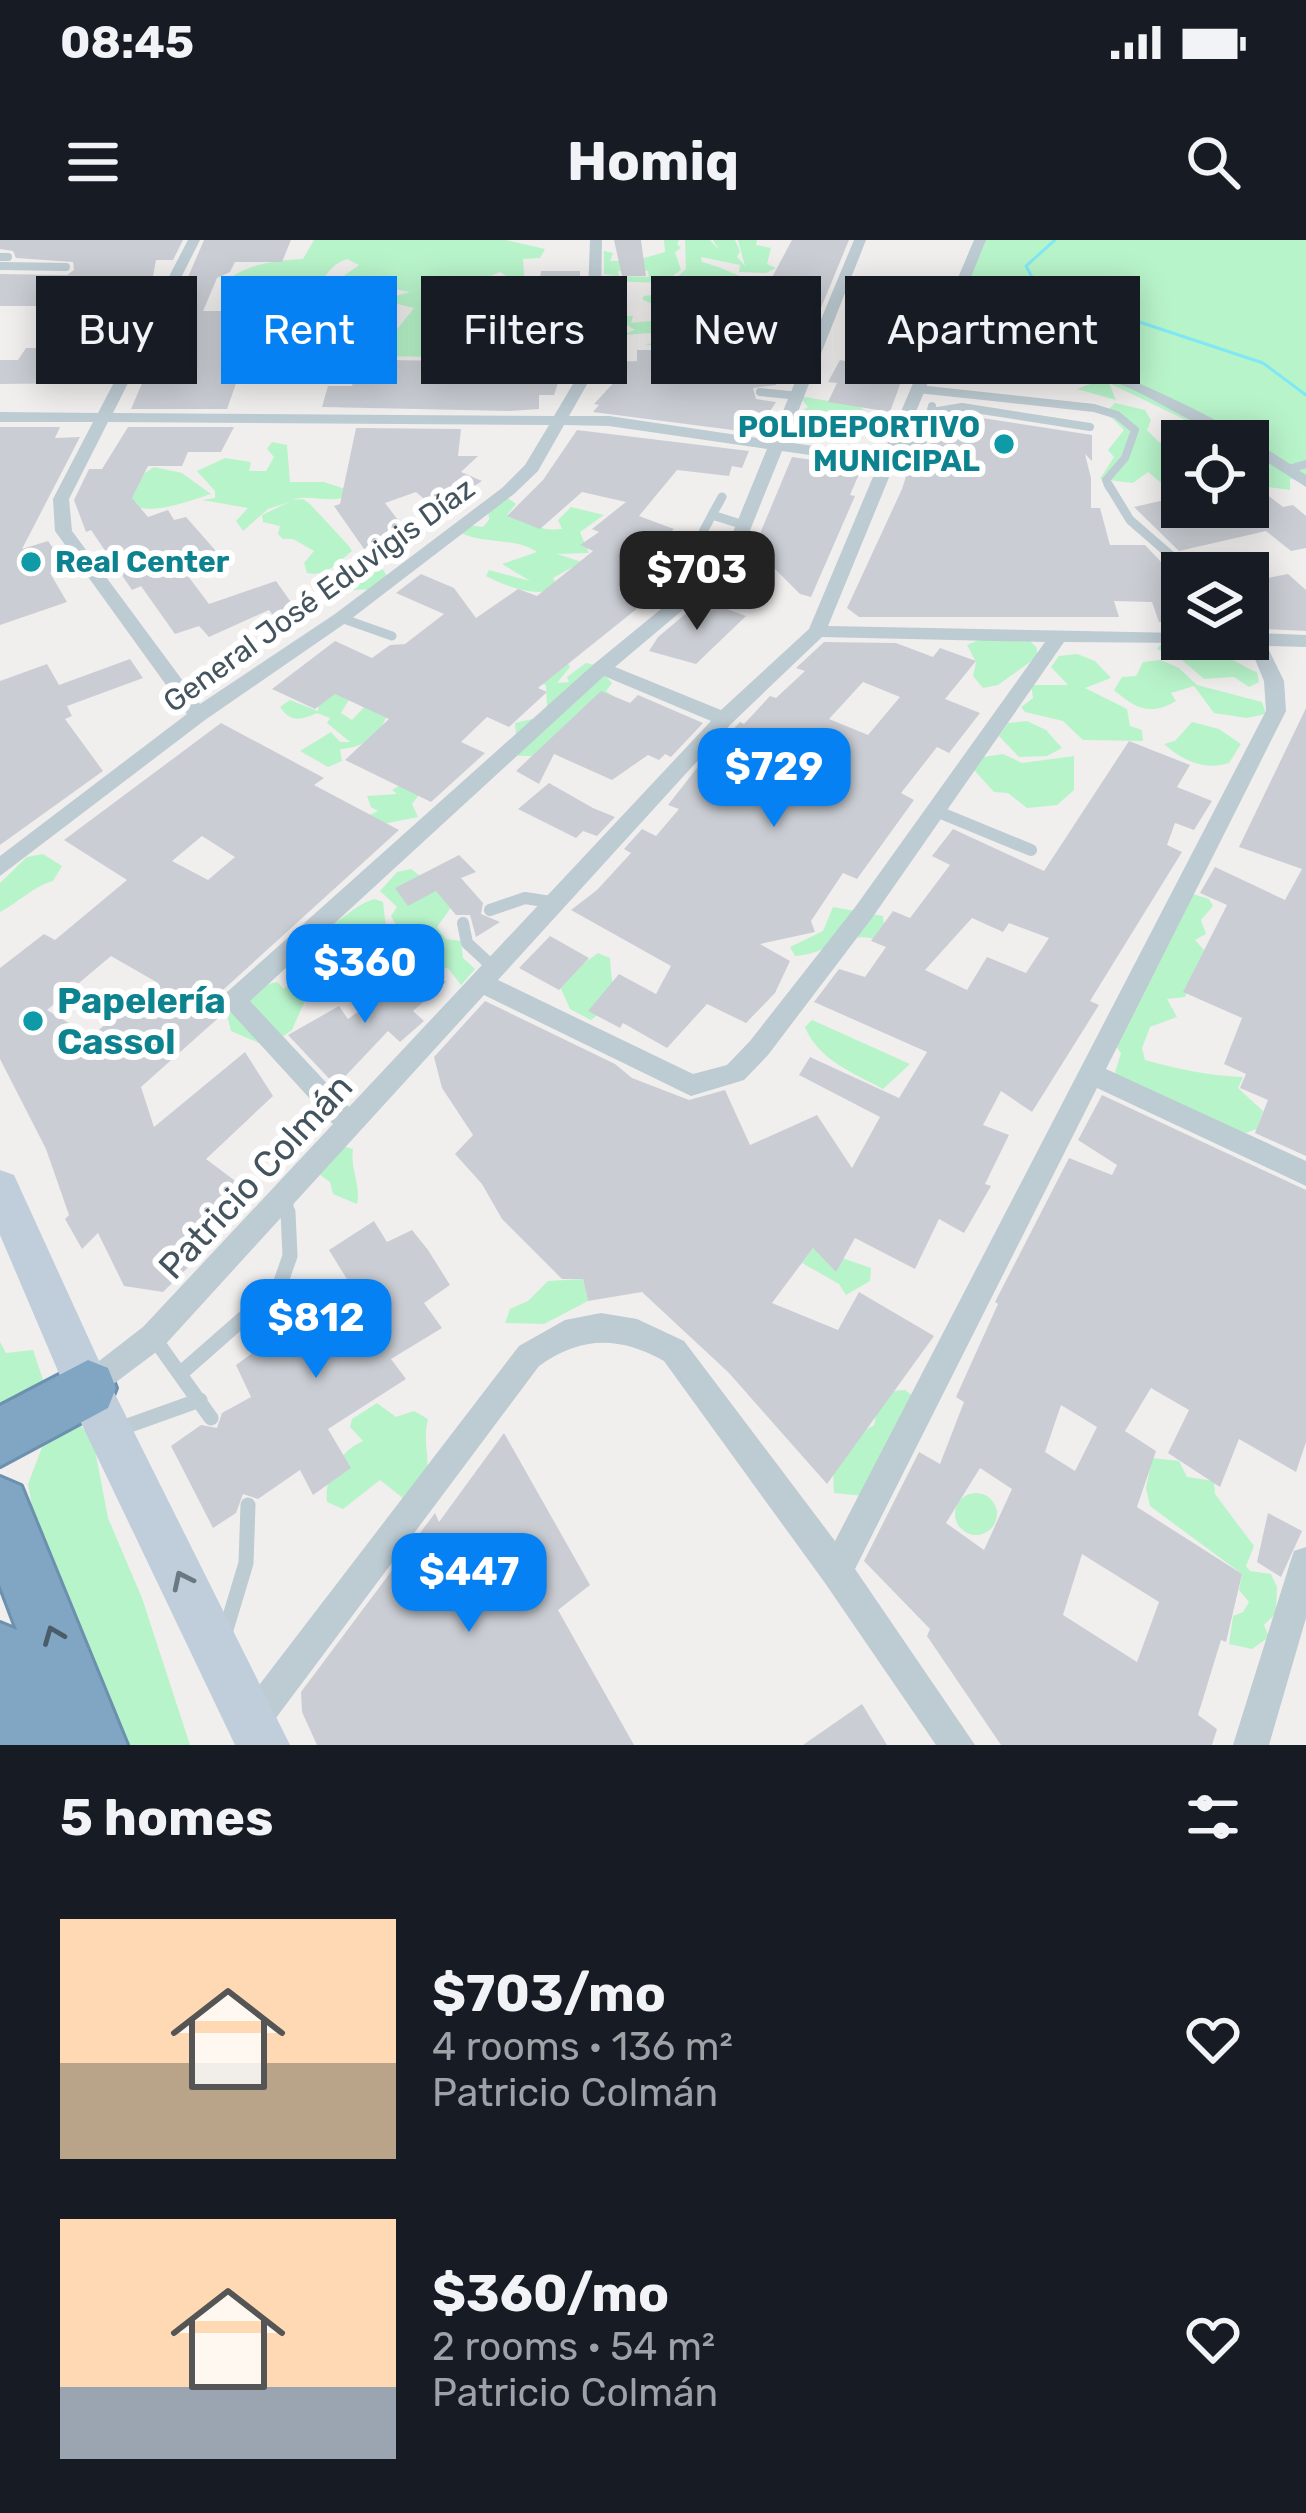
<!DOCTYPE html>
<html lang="en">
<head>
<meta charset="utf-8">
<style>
	body { margin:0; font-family:Rubik,sans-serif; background:#242831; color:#f1f3f6; height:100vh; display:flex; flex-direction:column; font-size:45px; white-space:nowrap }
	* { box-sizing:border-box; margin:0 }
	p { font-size:39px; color:#9ea1a6 }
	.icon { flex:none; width:66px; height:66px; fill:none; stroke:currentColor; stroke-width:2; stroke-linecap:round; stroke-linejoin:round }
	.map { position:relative; height:1505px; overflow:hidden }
	.sheet { display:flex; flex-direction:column; background:#171b24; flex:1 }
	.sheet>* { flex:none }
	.hud { position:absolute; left:36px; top:36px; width:1236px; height:108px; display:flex; gap:24px }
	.buttons { position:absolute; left:1161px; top:180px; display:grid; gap:24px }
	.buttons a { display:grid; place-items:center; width:108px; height:108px; border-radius:0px; background:#171b24; box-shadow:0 6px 30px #0003; font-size:60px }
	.price { position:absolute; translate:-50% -102px; padding:0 27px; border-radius:24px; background:#0581f4; color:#fff; font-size:39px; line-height:78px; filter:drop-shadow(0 3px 6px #0008) }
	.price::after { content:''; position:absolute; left:50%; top:72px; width:36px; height:27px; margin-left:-18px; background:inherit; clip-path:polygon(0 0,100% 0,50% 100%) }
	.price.active { background:#222; color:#fff }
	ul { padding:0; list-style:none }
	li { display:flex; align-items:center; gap:36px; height:300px; padding:0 60px }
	li span { display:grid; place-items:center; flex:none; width:336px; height:240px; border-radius:0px; color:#555 }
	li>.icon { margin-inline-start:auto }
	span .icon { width:144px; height:144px; fill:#fffc; stroke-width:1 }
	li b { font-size:51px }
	h2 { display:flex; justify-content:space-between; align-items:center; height:144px; padding:0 60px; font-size:51px }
	.tag { padding:0 42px; border-radius:0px; background:#171b24; box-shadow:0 6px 30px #0003; font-size:42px; line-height:108px }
	.tag.active { background:#0581f4; color:#fff }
	.status { display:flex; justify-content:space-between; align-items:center; height:84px; padding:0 60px; background:#171b24; direction:ltr }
	.status svg { height:33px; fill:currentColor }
	header { display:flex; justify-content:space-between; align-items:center; height:156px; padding:0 60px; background:#171b24; font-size:54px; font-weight:700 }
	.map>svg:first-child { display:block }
</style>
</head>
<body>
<div class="status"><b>08:45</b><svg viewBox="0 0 49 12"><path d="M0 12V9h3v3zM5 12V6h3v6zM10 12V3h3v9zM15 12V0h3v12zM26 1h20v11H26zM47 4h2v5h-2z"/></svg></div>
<header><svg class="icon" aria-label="menu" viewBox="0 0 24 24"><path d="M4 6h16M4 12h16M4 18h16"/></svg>Homiq<svg class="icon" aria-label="search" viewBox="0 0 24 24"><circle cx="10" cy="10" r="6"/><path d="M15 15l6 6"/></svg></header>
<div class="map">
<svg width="1306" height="1505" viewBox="0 0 1306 1505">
	<rect width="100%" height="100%" fill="#f1eeee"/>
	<path fill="#b8f4ca" d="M314 0H506L545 9 540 18 523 19 525 47 500 32 488 37 502 40 493 62 456 79 447 117C422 118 402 114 376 118L381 120 379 129 384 128 382 138 373 143 372 139 347 140 345 135 366 119 327 127 332 110 387 102 414 68 381 60 410 52 341 38 359 25 347 19C329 25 330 34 317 44 293 61 251 49 226 42 243 24 279 20 303 19Z
		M664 0H679L677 4 681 8 675 12 681 30 663 43 606 41V36L616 35 604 34V11L613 13 610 21H625L636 30 618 31 619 36 649 37 648 31 639 29 641 19 665 12Z
		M685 0H710L719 10 713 0H735L740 11 737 17 745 26 738 0H757L756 5 771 8 767 24 776 28 766 33 739 32 740 25 701 17 702 22C724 27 738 38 756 40L750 49 729 54 696 44 707 54 706 63 716 65 713 75 717 67 726 65 729 71 723 79 732 91 725 94 735 97 732 101 714 108 644 105 657 102 650 93 621 95 635 90 622 82 623 76H633L631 83 661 80 654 73 660 68 642 59 644 56 666 53 674 62 665 69 673 70 672 75 682 73 675 53 696 44 676 38 686 29Z
		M978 0H1306V240L1290 239V250L1260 246 1268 239 1261 236 1250 240 1248 252V218L1253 217 1248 201H1229L1109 143 1116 160 1077 149 1101 140 943 86Z
		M799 156 858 166 880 179 856 186 847 181 830 184 825 176 804 179 795 174 808 167Z
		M1115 163 1145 170 1151 180 1147 190 1159 202 1178 207 1181 215 1170 216 1162 227 1182 231 1179 244 1165 246 1148 232 1133 243 1100 239 1114 217 1108 210 1124 190 1106 172Z
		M272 202 287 205 290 242H324L345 249 346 257C327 263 308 254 292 260L303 259 310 264 348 305 352 311C338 322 328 337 307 333L304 323 314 311 293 299H283L278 294 280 286 263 282 262 275 289 262 268 269 243 291 236 281 248 268 202 260 215 258V251L197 231 225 218 251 222 249 231H266L274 217 267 209Z
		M154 227 182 233 211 254C165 269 150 276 102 258L134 251 143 234Z
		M508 258 516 264 507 275 524 276C540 287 540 291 562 289L558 280 571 267 604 275 580 292 589 313 557 314 582 322 553 338 559 348C537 358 507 347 486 336L489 330 530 341 502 324 537 312C516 297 482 305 457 291L468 285 483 287 489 280 488 268Z
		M367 318 376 320 388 337 373 350C352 347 337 356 316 357L319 349 336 343 341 330Z
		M1001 390 1021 392 1037 408V417L998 445 983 448 973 436 976 422 967 405Z
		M1180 392 1182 399C1209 399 1232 423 1257 432L1259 442 1249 447 1234 437 1204 439 1182 420 1157 409 1167 396Z
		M1077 414 1095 421 1111 438 1085 448 1127 469 1130 486 1142 490 1143 501 1083 500 1063 481 1025 472 1021 467 1033 458 1031 445H1068L1051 427 1059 416Z
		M1161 420 1179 428 1197 445 1262 462 1266 474 1247 478 1214 473 1194 446 1171 453 1176 461C1150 476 1136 469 1114 450L1122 437 1136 436 1143 422Z
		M567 422 570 427 557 443 569 442 567 437 586 423 595 425 612 443 606 451 623 463 533 516H518L515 483 532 479 533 485 547 466 546 445 541 444Z
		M336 451 350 458 341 473 352 480 368 463 387 474C381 496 363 508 340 509L342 521 328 527 300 511 331 492 340 502H350L327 483 330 478 317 473C301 480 291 483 280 467L290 460 318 471 319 462Z
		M1027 481 1046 490 1062 508 1047 516 1019 517 999 496 1008 483Z
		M1192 482 1219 489 1241 504 1229 523C1205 531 1183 521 1164 504L1175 501Z
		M1003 514 1022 523 1074 516V550L1057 565 1027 568 1008 553 994 552 974 530 983 517Z
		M404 543 422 551 412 564 418 577 368 587 363 578 378 571 371 567 367 556 397 554 392 550Z
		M43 614 62 626 53 641C34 646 19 662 0 672V643L27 617Z
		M411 629 455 662 437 687 446 699 461 701 463 718 475 729 461 745 448 728 423 732 409 721 417 698 400 692 391 676 397 667 380 651 397 632Z
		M1193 654 1209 659 1213 666 1201 680 1206 694 1195 700 1204 710 1185 757 1167 759 1177 777 1150 787 1142 808 1145 820C1177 829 1210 836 1243 837L1238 848 1263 871 1257 889 1245 893 1114 836 1121 813 1109 797Z
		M375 659 383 662 387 696 372 703 354 702 339 716 321 714 314 704 326 686C345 681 354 664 375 659Z
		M833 667 883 676 885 692 875 699C842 691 827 715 795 716L790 707 823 691Z
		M598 713 610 718C611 750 622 756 591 780L570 769 558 742Z
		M324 720 343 723 346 736 332 754 306 758 292 790 268 807 231 791 226 771 256 747 277 742 284 749 305 728Z
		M812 780 910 824 883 849C854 833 818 820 805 787Z
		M342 906 353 909C350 930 361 943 357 964L333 954 330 942 312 929Z
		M813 1008 871 1028 870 1041 846 1055 839 1044 802 1023Z
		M583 1039 588 1061 544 1084 505 1083 510 1069 528 1061 548 1041Z
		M0 1102 6 1113 33 1110 48 1154 22 1168 0 1164Z
		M905 1150 913 1156 865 1256 834 1253 833 1230 860 1193 874 1185 877 1171 892 1151Z
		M59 1163 93 1199 108 1278 142 1358 190 1505H100L94 1421 47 1351 28 1244Z
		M377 1163 396 1177 414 1171 428 1179C419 1219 444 1227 403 1258L380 1240 343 1269 327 1262C324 1237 340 1211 363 1201L350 1187 352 1179Z
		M1152 1218 1179 1221 1187 1237 1214 1241 1215 1254 1254 1306 1246 1326 1250 1331 1271 1334 1277 1347 1276 1373 1264 1385 1269 1397 1252 1409 1229 1404 1233 1376 1243 1372 1249 1362 1239 1350 1242 1334 1150 1266 1146 1248Z
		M955 1274a21 21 0 1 1 42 0a21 21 0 1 1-42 0Z"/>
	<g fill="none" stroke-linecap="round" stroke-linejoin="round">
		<path stroke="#80e7f5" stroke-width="3" d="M1055 0 1026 26 1034 41 1052 53 1263 123 1306 155"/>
	</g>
	<path fill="#caced4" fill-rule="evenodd" d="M0 0H183L173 20H156L153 37 69 38 49 66H0V34L67 35 74 30 73 22 16 18 13 11 0 9Z
		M204 0H291L282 22H235L230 32 217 38 203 71H269L249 118H245L227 169H131Z
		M614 0H641L646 36H622Z
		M792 0H849L797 126 785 124 776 145 753 148 756 159 776 162 756 193 593 172 599 165 594 164 617 139 611 138 609 122 637 121V110H733Z
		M541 31H580V53L548 54V65H516L518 54H538Z
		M466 74 485 81H548V88H555L551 127 563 128 554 155H539V169L510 171 322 167 328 146H352L354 138 379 139 386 120 455 121Z
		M872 75 923 81 890 172 828 162 837 143 828 142 840 120 880 128Z
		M132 97 108 143 0 144V120H18L26 108H49L56 98Z
		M962 175 1092 195V221L1085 214 1091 238V268H1100L1110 305H1145L1182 344V382H1159L1152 362 1114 361 1119 377H859L847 368 902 249 914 211 929 209 937 179Z
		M0 187H60L55 198 80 197 22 309 48 301 67 327 50 333 67 362 0 385Z
		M128 187H234L221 212H188L182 226H148L132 258 148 277 168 270 174 280 186 277 223 319 185 332 209 364 276 341 303 379 283 389 269 370 209 397 199 386 175 394 141 346 132 350 91 290 86 292 74 260 89 229H102Z
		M356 188 461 189 458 216H478L461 232 482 241 437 270 416 252 385 263 408 293 364 309 334 266 340 264Z
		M577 190 749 211 742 228 732 226 729 236 677 230 639 276 674 289 659 303 682 311 636 354 649 359 538 448 547 452 509 487 487 477 461 502 485 513 431 562 345 520 389 479 335 454 315 469 272 449 335 401 372 418 390 405 405 404 444 374 396 353 421 334 454 348 476 378 518 349 537 356 593 311 580 305 599 292 592 289 626 262 582 252 540 289 507 276 543 240Z
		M792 217 862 227 850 255 855 256 811 357 800 354 754 308Z
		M1248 240 1283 267 1293 265 1306 276V308L1291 311 1266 291 1179 311 1134 267 1182 256V267H1248Z
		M1288 334 1306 350V391L1267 389 1248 372V342Z
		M702 360 746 376 696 424 649 411 658 397Z
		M824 402 896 403 933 417 940 408 976 421 945 459 980 473 949 513 937 507 901 553 914 560 857 639 843 633 811 681 815 692 760 704 790 721 775 753 746 783 707 764 667 808 623 783 620 788 588 771 619 734 656 754 671 726 571 670 597 650 631 613 624 609 642 589 656 596 679 569 668 565 697 528 740 482 744 484 770 456 776 458 805 431 796 428ZM863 442 900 457 868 495 829 479Z
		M130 419 143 438 67 466 72 476 65 479 103 531 0 605V441L47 424 59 445Z
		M601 451 630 463 638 455 703 483 671 517 665 514 659 520 648 515 612 540 554 514 539 544 516 531Z
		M1306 468V916L1255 893 1268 860 1240 848 1246 834 1224 824 1242 778 1183 752 1227 665 1200 653 1215 627 1285 660 1302 629 1239 607Z
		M221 483 324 538 314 545 399 590 223 750 219 762 225 772 141 847 154 887 245 812 273 856 206 919 258 958 163 1052 124 1046 98 993 82 1009 65 979 69 975 46 909 0 819V728L44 694 55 700 127 640 64 600ZM202 596 235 617 208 640 172 621ZM111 716 158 743 91 796 47 770Z
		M1129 501 1190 525 1177 547 1212 561 1194 590 1175 583 1167 605 1182 612 1090 761 1099 765 1032 872 1001 851 983 885 1009 895 985 944 991 946 964 993 939 979 915 1029 855 998 836 1032 813 1008 772 1063 838 1090 859 1052 934 1096 827 1244 729 1133 642 1052 588 1061 583 1039H562L502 979 482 944 455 914 473 895 442 848 434 817 485 761 615 824 632 838 689 860 725 850 750 905 817 875 852 928 880 877 799 835 810 817 899 858 927 812 814 762 839 729 865 737 886 707 871 701 893 671 910 678 950 625 932 616 953 589 1044 631ZM972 678 1003 692 1009 683 1049 698 1026 733 987 717 967 750 925 730Z
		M549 543 593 568 615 577 597 596 583 591 576 598 518 569Z
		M459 615 476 632 461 638 483 663 481 674 500 682 476 697 470 675H456L436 651 408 666 395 648Z
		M550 696 589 718 559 750 519 728Z
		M431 728 446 742 413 771 424 781 400 802 388 791 336 846 288 795 339 766 348 779 411 734 414 739Z
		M1102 855 1306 950V1202L1296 1232 1239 1199 1220 1247 1168 1213 1189 1170 1151 1148 1125 1191 1156 1211 1137 1267 1242 1334 1226 1402 1221 1400 1198 1475 1217 1489 1212 1505H1001L927 1396 930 1389 864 1321 919 1212 940 1224 964 1162 956 1157 998 1064 995 1062 1069 918 1112 935 1117 925 1078 900ZM1061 1165 1097 1187 1075 1231 1045 1212ZM980 1228 1012 1249 984 1310 946 1283ZM1082 1314 1159 1362 1137 1422 1063 1375Z
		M374 981 387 1002 412 990 428 1010 450 1045 424 1063 442 1088 391 1119 406 1139 328 1189 351 1228 313 1255 300 1230 258 1259 243 1254 236 1273 213 1288 171 1206 201 1185 217 1188 222 1173 251 1157 236 1125 280 1093 299 1082 311 1109 369 1075 329 1010Z
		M504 1193 590 1345 558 1370 634 1505H317L302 1472 301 1452 435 1273 439 1282Z
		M1268 1273 1302 1291 1281 1337 1257 1322Z
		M862 1464 887 1505H803Z"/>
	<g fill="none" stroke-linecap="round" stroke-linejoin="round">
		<defs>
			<path id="highway" d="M88 1120 108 1128 116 1148 108 1168 0 1226V1166Z
				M0 1237 21 1246 127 1505H0V1383L17 1390 0 1345Z"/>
		</defs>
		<use href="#highway" stroke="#6c91af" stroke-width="6"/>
		<path stroke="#bdcbd2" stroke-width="8" d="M0 17H8
			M0 26 66 27
			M72 46 171 45
			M485 73H594
			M918 149 1094 168 1117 175 1135 190 1125 218 1106 240 1109 247
			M760 152 799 156
			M931 172 962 167 1090 187
			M897 201 922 204 932 166
			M1289 229 1306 224"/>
		<path stroke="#bdcbd2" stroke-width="9" d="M1108 244 1130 280 1191 333
			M722 257 712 275 744 285
			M703 292 712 275
			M341 378 392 396"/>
		<path stroke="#bdcbd2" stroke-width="12" d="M936 571 1031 610
			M490 670 525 658 557 663
			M463 683 467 703 494 728
			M287 956 288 975"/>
		<path stroke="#bdcbd2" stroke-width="15" d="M154 1098 211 1178
			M180 1134 279 1047 290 1016 288 972
			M116 1190 200 1160
			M225 1393 246 1323 248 1265"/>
		<path fill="#bdcbd2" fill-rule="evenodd" d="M188 0H200L113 173 554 176 580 132 586 107 590 0H602L600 107 594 132 569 176H609L771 200 854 0H866L786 202 882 216 940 80 937 77 943 73 974 0H986L955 76C1079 116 1198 160 1306 235V247L1248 210V201C1220 201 1159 161 1129 148 1071 123 1011 104 952 84L828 386 1182 393V399H1191L1189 403 1064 402 872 678 768 815 744 840 691 856 484 755 163 1107 88 1163 77 1158 73 1148 77 1138 143 1087 333 884 226 767 223 760 226 753 594 424 722 319 767 209 609 186 564 185 538 231 514 254 347 382 205 480 0 636V616L187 474 55 291 53 259 93 182H0V172L98 173ZM108 182 549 185 525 225 502 248 335 374 200 464 72 291 69 259ZM782 211 878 225 809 389 721 470 615 427 736 325ZM822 397 1045 402 856 666 750 801 727 825 693 834 498 740 731 484ZM604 436 711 481 349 867 250 761Z
			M1255 393 1306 395V407L1267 406 1284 441 1286 471 1106 829 1306 921V946L1097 848 855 1329 975 1505H936L825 1343 664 1121C619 1096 581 1096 539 1126L264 1494 252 1500 240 1494 234 1482 240 1470 519 1106 565 1080 601 1073 637 1079 684 1101 835 1301 1266 471 1264 441 1249 405H1220L1211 399H1248V394Z
			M1306 1307V1378L1269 1505H1233L1290 1323 1294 1311Z"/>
		<path fill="#bfceda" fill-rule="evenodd" d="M0 930 14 935 104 1132 290 1505H235L72 1164 0 995Z"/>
		<use href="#highway" fill="#81a6c3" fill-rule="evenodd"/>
	</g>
	<defs><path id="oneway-chevron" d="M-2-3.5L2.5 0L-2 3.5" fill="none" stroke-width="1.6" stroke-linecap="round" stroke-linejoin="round" transform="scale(3)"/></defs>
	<use stroke="#697983" href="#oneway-chevron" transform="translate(182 1340) rotate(-116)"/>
	<use stroke="#4a5c68" href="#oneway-chevron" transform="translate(53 1395) rotate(-112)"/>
	<g fill="#0f9aa8" stroke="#fff" stroke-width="4.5">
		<circle cx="1004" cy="204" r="12"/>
		<circle cx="31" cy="322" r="12"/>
		<circle cx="33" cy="781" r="12"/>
	</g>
	<g text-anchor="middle" stroke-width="12" stroke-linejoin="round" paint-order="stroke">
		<g font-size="30" font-weight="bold" fill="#0d838f" stroke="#fff" text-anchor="end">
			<text x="980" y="197">POLIDEPORTIVO<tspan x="980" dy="34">MUNICIPAL</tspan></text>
			<text x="55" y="332" text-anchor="start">Real Center</text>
		</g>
		<g font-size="30" fill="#44545e" stroke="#fff">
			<text transform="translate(319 355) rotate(-36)" y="10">General José Eduvigis Díaz</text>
		</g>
		<g font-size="36" font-weight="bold" fill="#0d838f" stroke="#fff" text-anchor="start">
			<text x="57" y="773">Papelería<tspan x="57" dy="41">Cassol</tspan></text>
		</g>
		<g font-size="36" fill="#44545e" stroke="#fff">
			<text transform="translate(255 936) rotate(-47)" y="13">Patricio Colmán</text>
		</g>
	</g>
</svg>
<div class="buttons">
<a><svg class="icon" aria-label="locate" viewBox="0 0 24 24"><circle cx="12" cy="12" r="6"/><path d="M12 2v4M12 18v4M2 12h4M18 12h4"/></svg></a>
<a><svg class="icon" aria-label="layers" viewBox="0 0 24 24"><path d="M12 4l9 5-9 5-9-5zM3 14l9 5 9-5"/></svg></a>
</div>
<b class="price active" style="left:697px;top:393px">$703</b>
<b class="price" style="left:774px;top:590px">$729</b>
<b class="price" style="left:365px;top:786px">$360</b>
<b class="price" style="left:316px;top:1141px">$812</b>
<b class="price" style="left:469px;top:1395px">$447</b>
<div class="hud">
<a class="tag">Buy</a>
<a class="tag active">Rent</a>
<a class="tag">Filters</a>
<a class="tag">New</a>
<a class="tag">Apartment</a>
</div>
</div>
<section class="sheet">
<h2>5 homes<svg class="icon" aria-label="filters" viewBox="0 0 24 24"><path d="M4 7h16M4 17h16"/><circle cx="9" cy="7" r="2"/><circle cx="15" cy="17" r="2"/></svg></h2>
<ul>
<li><span style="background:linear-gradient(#ffd9b3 60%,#b9a48a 0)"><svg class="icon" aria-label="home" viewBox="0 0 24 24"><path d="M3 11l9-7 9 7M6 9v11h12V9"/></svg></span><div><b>$703/mo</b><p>4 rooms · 136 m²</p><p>Patricio Colmán</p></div><svg class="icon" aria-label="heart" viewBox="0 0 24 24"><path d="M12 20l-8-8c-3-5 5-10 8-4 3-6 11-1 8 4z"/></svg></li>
<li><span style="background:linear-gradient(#ffd9b3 70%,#9aa5b1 0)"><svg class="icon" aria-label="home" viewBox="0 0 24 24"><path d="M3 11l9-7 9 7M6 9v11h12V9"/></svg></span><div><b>$360/mo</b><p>2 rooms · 54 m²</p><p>Patricio Colmán</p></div><svg class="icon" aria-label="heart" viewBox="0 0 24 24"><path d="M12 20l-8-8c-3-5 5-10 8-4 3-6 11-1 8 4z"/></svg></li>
</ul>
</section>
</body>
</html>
